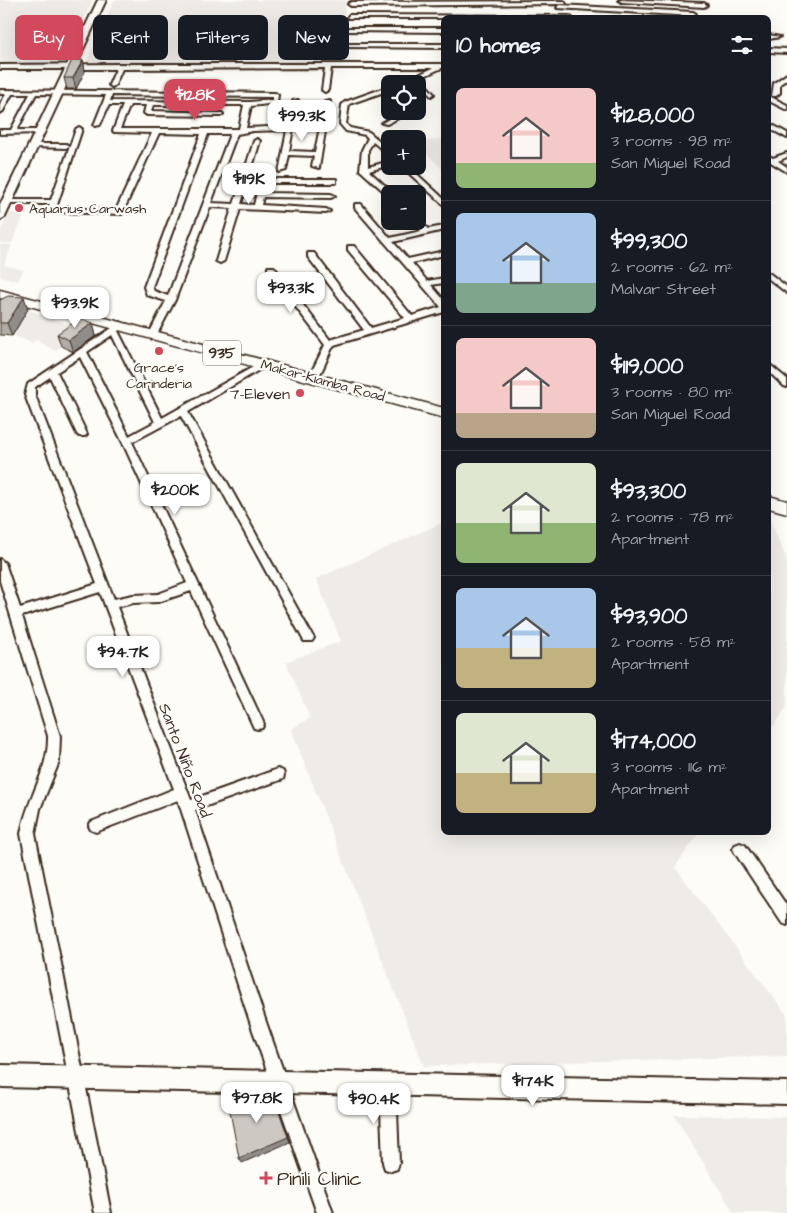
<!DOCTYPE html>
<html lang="en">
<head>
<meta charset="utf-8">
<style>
	body { margin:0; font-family:"Architects Daughter",sans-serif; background:#242831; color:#f1f3f6; height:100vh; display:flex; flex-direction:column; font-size:19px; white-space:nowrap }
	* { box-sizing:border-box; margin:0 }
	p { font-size:16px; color:#9ea1a6 }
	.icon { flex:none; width:28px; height:28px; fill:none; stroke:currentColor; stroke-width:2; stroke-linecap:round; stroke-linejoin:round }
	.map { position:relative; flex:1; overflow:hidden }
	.panel { position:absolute; left:441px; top:15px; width:330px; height:820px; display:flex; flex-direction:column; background:#171b24; border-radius:8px; box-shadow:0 5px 20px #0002 }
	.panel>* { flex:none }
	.guide { position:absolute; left:15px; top:15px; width:351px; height:45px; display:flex; gap:10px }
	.buttons { position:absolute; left:381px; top:75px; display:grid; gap:10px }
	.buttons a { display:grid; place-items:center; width:45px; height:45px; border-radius:8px; background:#171b24; box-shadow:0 5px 20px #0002; font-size:25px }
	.price { position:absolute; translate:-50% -42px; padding:0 11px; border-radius:10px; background:#fff; color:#222; font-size:16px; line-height:32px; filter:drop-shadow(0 1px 2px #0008) }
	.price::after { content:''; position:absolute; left:50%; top:30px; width:15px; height:11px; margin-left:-8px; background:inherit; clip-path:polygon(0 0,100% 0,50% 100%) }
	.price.active { background:#d1495b; color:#fff }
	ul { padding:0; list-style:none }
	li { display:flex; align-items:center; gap:15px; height:125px; padding:0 15px }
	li+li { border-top:1px solid #363941 }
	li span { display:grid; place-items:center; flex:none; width:140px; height:100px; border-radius:8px; color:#555 }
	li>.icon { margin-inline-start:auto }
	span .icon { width:60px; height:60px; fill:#fffc; stroke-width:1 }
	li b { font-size:21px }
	h2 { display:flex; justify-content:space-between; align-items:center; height:60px; padding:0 15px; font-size:21px }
	.chip { padding:0 18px; border-radius:8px; background:#171b24; box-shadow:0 5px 20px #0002; font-size:18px; line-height:45px }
	.chip.active { background:#d1495b; color:#fff }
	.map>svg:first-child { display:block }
</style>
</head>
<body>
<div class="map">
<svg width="787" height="1213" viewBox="0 0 787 1213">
	<rect width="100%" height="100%" fill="#fdfcf7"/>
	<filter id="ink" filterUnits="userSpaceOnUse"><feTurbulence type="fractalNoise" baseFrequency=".02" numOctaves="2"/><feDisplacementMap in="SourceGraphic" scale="10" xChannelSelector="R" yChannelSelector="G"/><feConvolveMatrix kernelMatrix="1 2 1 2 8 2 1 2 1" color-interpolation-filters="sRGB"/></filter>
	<g filter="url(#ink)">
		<path fill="#efece7" d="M0 0H93L61 64H0Z
			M114 0H346L340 65 86 63Z
			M444 138V171L418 145V143Z
			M9 213H25L12 243H0V232Z
			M0 245H12L4 265 24 270 18 281 0 276Z
			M29 310 84 330 55 351 36 340 32 343 12 335Z
			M769 518 787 560V707L769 733Z
			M444 522V832L699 833 675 867 787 1015V1056L424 1066 291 729 310 718 286 662 341 641 316 579Z
			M674 1115 787 1117V1213H734Z"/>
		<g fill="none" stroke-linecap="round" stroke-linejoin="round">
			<defs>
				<path id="street" d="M619 0 704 3 707 5 704 7 622 2Z
					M564 1 566 4 351 6 348 4 351 2Z
					M559 5 693 12 696 14 693 16 557 8Z
					M349 15 569 16 572 18H347Z
					M349 28H444V32L347 31V29Z
					M769 35 780 37 769 39Z
					M347 44H444V48L345 47 344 46Z
					M769 48 787 49V53L769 52Z
					M120 64H442L444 67 420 78 434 94 431 96 416 80 408 84H399L433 68H331L328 90 325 92 322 90 325 68 122 69 115 85 112 87 109 85 116 69H0V65Z
					M787 74V79L780 84V93L776 96H772L774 83Z
					M390 86V90L349 104 346 124 350 128 369 132 390 150V156L373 142 368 150V167L390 161V165L369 171 393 193 390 194V197L360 170 362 150 368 138 365 135 346 131 340 124 342 105 345 102Z
					M0 90 275 93 278 95 277 103 251 106 246 128 288 126 293 101 298 100 289 151 315 152 325 102 330 101 319 168 312 166 314 156 289 155 286 170 279 172 287 130 253 131 237 134 211 203 234 204 254 141 257 139 260 141 241 204 254 205 260 179H336V183H266L264 193 331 194 335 196 331 198 263 197 261 205 326 209 330 211 326 213 240 209 224 261 220 263 216 261 232 208 210 207 175 300 156 336H150L149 334 166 301 147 295 144 287 201 134 159 133 122 214 54 212 48 208 50 204H7L3 202 4 200H51L76 129 79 127 82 129 56 208 116 210 152 133 114 132 113 131 123 105H109L100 125 95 126 94 125 106 95 36 94 17 130H40L42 131V133L0 134V130H11L30 94H12L3 111 0 113V105L6 94H0ZM112 95 272 97V100L250 102 110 101ZM130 105H146L144 113 147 115 220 116 223 114 222 113 151 111 153 105H244L239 129H120ZM208 134H230L168 296 154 291 152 287Z
					M418 95 421 97V105L418 107Z
					M769 96 787 105V110L769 101Z
					M403 111H412L387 124 382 123Z
					M769 123 787 133V138L769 128Z
					M33 144H66L69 146 66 148 31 147V145Z
					M787 153V157L778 161 787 167V172L769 161V156L773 158Z
					M401 166H408L444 199V205Z
					M355 204H361L390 238 421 231 412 221H418V219L428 229 444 226V230L393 242 408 259 444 251V255L412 263 427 281 444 278V283L431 285 444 300V312L334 345C328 353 322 377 314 380L309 377 325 345 268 271V267H274L330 340 364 330 308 257V253H314L371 328 405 318 348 250V246H354L412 316 441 307 355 208Z
					M769 273 787 287V293L769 279Z
					M121 322 125 325 118 331 162 418 262 362 265 361 269 364 188 412 312 635 314 638 312 641H304L181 416 132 442 264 724 262 728 258 729 254 728 191 591 158 602 133 603 117 607 191 800 278 769 283 771 284 775 283 779 195 810 267 1025 333 1213H317L251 1025 178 800 96 832 91 830 89 826 91 822 174 789 100 592 22 616 60 736 59 762 40 809 35 834 111 1213H95L21 834C26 799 49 772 48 736L0 581V559L5 563 20 608 97 584 25 395 28 384ZM112 335 155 422 129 436 87 352ZM80 357 122 441 187 583 158 594 133 595 114 599 35 395V387L50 377 77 434 79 436H85L87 434 57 372Z
					M769 364 787 379V387L784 386 769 372Z
					M740 843 745 845 787 906V925L782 923 735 853 733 849 735 845Z
					M388 1076 394 1078 396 1084 399 1163 397 1169 391 1171 385 1169 383 1163 380 1084 382 1078Z"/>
				<path id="secondary" d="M98 0H106L5 217 0 220V205Z
					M0 1065 787 1082V1104L0 1087Z"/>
				<path id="primary" d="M0 290 444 408V418L0 298Z
					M769 496 787 501V513L769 508Z"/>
			</defs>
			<use href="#street" stroke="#3b2a1e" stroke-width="4"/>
			<use href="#secondary" stroke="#3b2a1e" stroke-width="4"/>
			<use href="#primary" stroke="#3b2a1e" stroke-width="3"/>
			<use href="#street" fill="#fdfcf7" fill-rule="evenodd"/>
			<use href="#secondary" fill="#fdfcf7" fill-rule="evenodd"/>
			<use href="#primary" fill="#fdfcf7" fill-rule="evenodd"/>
		</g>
		<path fill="#b0aca7" stroke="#3b2a1e" d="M83 60 85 71 76 89H67L64 78Z
			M0 300 28 309 12 336 0 335Z
			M93 323 96 336 86 343 73 352 61 346 57 334Z"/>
		<path fill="#908c88" stroke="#3b2a1e" d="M83 60 85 71 76 89 73 78Z
			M24 297 28 309 12 336 7 323Z
			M93 323 96 336 73 352 69 340Z
			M274 1097 290 1142 242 1163 239 1158Z"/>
		<path fill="#cdc8c2" stroke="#3b2a1e" d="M72 60H83L73 78H64Z
			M8 296 24 297 7 323H0V300Z
			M80 318 93 323 69 340 57 334Z
			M272 1091 288 1137 239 1158 229 1106Z"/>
	</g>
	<g fill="#d1495b" stroke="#fdfcf7" stroke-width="2">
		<circle cx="19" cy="208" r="5"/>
		<circle cx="159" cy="351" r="5"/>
		<circle cx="300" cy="393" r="5"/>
		<path d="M263.5 1170.5h5v5h5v5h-5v5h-5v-5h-5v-5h5z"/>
	</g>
	<g text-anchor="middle" stroke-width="5" stroke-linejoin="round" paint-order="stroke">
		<g font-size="14" fill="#3b2a1e" stroke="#fdfcf7" text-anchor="start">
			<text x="29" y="213">Aquarius Carwash</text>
			<text x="159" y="372" text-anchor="middle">Grace's<tspan x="159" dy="16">Carinderia</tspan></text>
		</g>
		<g font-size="14" fill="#3b2a1e" stroke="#fdfcf7">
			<text transform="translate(323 380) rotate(15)" y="5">Makar-Kiamba Road</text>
		</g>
		<rect fill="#fdfcf7" stroke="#75695f" stroke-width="1" x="203" y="340.5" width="38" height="25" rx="4"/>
		<g font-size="15" font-weight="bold" fill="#3b2a1e">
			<text x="222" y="358">935</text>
		</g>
		<g font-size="16" fill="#3b2a1e" stroke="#fdfcf7" text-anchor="end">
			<text x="290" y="399">7-Eleven</text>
		</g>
		<g font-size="16" fill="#3b2a1e" stroke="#fdfcf7">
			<text transform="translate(186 760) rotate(69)" y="6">Santo Niño Road</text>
		</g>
		<g font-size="19" fill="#3b2a1e" stroke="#fdfcf7" text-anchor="start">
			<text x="277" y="1185">Pinili Clinic</text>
		</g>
	</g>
</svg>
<div class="buttons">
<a><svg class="icon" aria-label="locate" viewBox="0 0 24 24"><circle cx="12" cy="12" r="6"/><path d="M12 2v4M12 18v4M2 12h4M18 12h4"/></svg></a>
<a>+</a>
<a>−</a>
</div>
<b class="price active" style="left:195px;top:121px">$128K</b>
<b class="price" style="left:302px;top:142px">$99.3K</b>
<b class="price" style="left:249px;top:205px">$119K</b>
<b class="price" style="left:291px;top:314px">$93.3K</b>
<b class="price" style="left:75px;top:329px">$93.9K</b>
<b class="price" style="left:175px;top:516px">$200K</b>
<b class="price" style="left:123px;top:678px">$94.7K</b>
<b class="price" style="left:533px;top:1107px">$174K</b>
<b class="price" style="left:257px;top:1124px">$97.8K</b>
<b class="price" style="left:374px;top:1125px">$90.4K</b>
<div class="guide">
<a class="chip active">Buy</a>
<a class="chip">Rent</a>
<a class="chip">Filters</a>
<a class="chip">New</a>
</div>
<section class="panel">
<h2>10 homes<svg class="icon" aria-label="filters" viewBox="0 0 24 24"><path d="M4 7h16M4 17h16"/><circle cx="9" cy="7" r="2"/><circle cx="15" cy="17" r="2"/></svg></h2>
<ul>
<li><span style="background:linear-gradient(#f6c9c9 75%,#8fb573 0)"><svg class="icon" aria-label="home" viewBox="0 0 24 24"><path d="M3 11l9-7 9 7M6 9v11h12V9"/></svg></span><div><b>$128,000</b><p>3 rooms · 98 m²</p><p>San Miguel Road</p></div></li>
<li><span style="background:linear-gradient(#a9c7e8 70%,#7fa58c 0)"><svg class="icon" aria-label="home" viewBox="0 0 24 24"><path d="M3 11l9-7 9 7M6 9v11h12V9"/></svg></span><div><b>$99,300</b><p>2 rooms · 62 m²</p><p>Malvar Street</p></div></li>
<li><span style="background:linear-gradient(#f6c9c9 75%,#b9a48a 0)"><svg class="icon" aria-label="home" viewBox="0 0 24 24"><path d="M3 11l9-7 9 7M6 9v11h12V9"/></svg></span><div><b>$119,000</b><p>3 rooms · 80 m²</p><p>San Miguel Road</p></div></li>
<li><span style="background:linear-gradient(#dfe7d0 60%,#8fb573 0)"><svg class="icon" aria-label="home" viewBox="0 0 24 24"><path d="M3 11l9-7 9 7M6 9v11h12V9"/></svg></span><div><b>$93,300</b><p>2 rooms · 78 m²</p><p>Apartment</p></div></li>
<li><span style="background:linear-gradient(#a9c7e8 60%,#c2b280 0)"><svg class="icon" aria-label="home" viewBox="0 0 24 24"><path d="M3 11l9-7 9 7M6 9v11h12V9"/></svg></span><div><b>$93,900</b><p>2 rooms · 58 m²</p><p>Apartment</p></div></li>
<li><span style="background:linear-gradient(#dfe7d0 60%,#c2b280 0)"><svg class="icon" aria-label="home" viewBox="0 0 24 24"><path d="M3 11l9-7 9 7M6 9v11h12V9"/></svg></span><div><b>$174,000</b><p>3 rooms · 116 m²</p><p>Apartment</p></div></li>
</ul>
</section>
</div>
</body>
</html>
